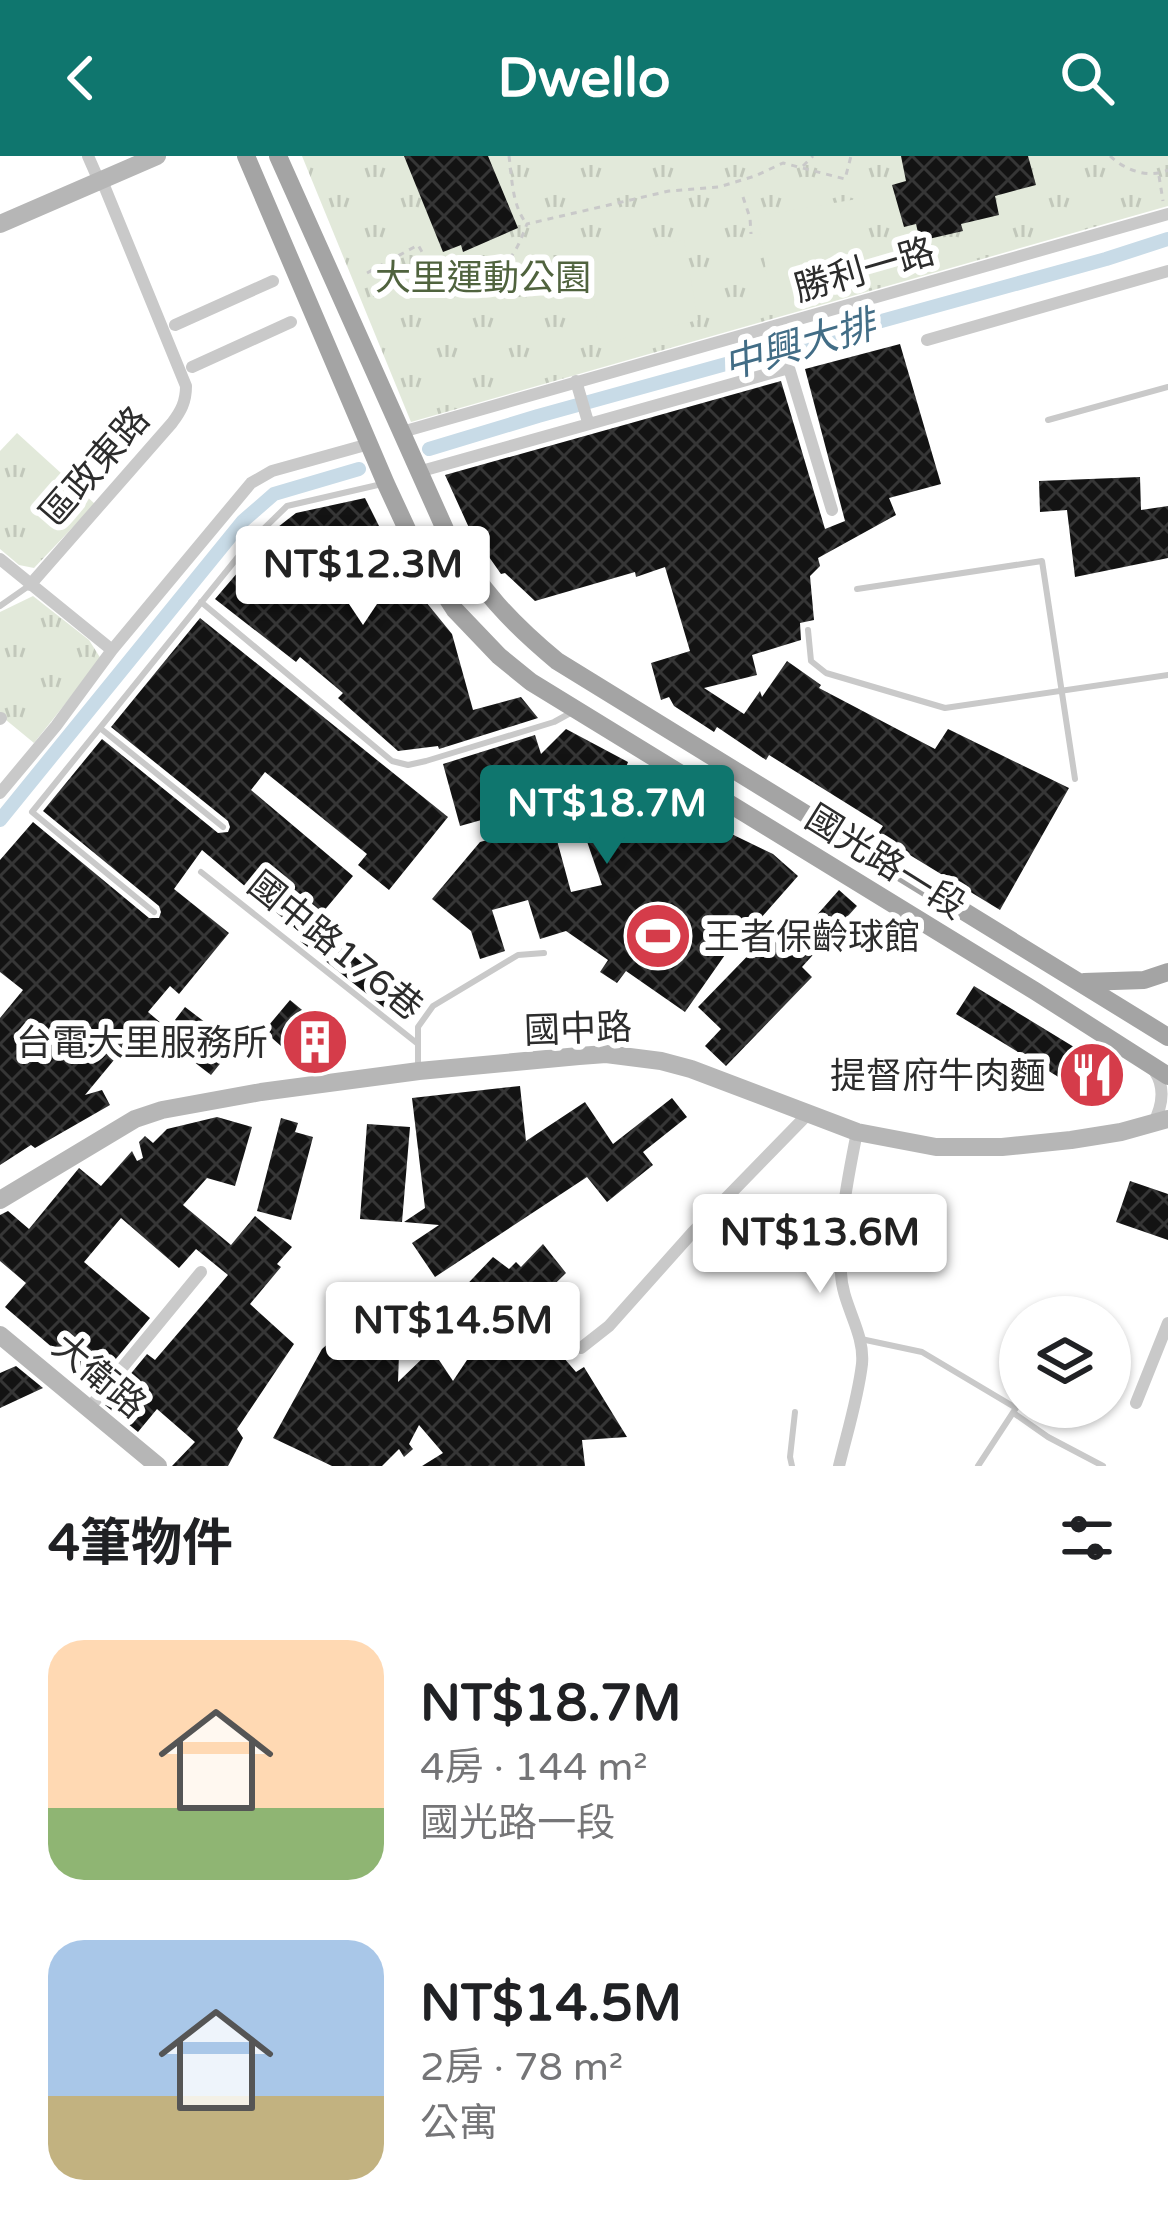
<!DOCTYPE html>
<html lang="zh-TW">
<head>
<meta charset="utf-8">
<style>
	body { margin:0; font-family:"Varela Round","Noto Sans TC",sans-serif; background:#f2f2f2; color:#202124; height:100vh; display:flex; flex-direction:column; font-size:45px; white-space:nowrap }
	* { box-sizing:border-box; margin:0 }
	p { font-size:39px; color:#757577 }
	.icon { flex:none; width:66px; height:66px; fill:none; stroke:currentColor; stroke-width:2; stroke-linecap:round; stroke-linejoin:round }
	.map { position:relative; height:1310px; overflow:hidden }
	.side { display:flex; flex-direction:column; background:#fff; flex:1 }
	.side>* { flex:none }
	.tools { position:absolute; left:999px; top:1140px; display:grid; gap:24px }
	.tools a { display:grid; place-items:center; width:132px; height:132px; border-radius:50%; background:#fff; box-shadow:0 3px 9px #0004; font-size:60px }
	.price { position:absolute; translate:-50% -102px; padding:0 27px; border-radius:12px; background:#fff; color:#222; font-size:39px; line-height:78px; filter:drop-shadow(0 3px 6px #0008) }
	.price::after { content:''; position:absolute; left:50%; top:72px; width:36px; height:27px; margin-left:-18px; background:inherit; clip-path:polygon(0 0,100% 0,50% 100%) }
	.price.on { background:#0f766e; color:#fff }
	ul { padding:0; list-style:none }
	li { display:flex; align-items:center; gap:36px; height:300px; padding:0 48px }
	li span { display:grid; place-items:center; flex:none; width:336px; height:240px; border-radius:36px; color:#555 }
	li>.icon { margin-inline-start:auto }
	span .icon { width:144px; height:144px; fill:#fffc; stroke-width:1 }
	li b { font-size:51px }
	h2 { display:flex; justify-content:space-between; align-items:center; height:144px; padding:0 48px; font-size:51px }
	header { display:flex; justify-content:space-between; align-items:center; height:156px; padding:0 48px; background:#0f766e; color:#fff; font-size:54px; font-weight:700 }
	.map>svg:first-child { display:block }
</style>
</head>
<body>
<header><svg class="icon" aria-label="back" viewBox="0 0 24 24"><path d="M15 5l-7 7 7 7"/></svg>Dwello<svg class="icon" aria-label="search" viewBox="0 0 24 24"><circle cx="10" cy="10" r="6"/><path d="M15 15l6 6"/></svg></header>
<div class="map">
<svg width="1168" height="1310" viewBox="0 0 1168 1310">
	<defs>
		<pattern id="park-tufts" width="24" height="20" patternUnits="userSpaceOnUse" patternTransform="scale(3)"><rect width="24" height="20" fill="#e2e9da"/><path d="M3 7l-1-3M5 7V3M7 7l1-3M15 17l-1-3M17 17v-4M19 17l1-3" fill="none" stroke="#c2c8bb"/></pattern>
		<pattern id="building-cross-hatch" width="8" height="8" patternUnits="userSpaceOnUse" patternTransform="scale(3)"><rect width="8" height="8" fill="#131313"/><path d="M0 0l8 8M0 8l8-8" fill="none" stroke="#363636"/></pattern>
	</defs>
	<rect width="100%" height="100%" fill="#fff"/>
	<path fill="url(#park-tufts)" d="M302 0H1168V50L411 266Z
		M17 277 95 348 34 412 19 409 0 393V295Z
		M33 440 89 484 101 503 34 587 0 559V456Z"/>
	<path fill="#e2e9da" d="M863 42 874 121 771 150 758 60Z
		M684 84 698 164 601 188 587 102Z"/>
	<g fill="none" stroke-linecap="round" stroke-linejoin="round">
		<path stroke="#c8dbe7" stroke-width="14" d="M429 293 538 260 1106 103 1168 83
			M0 664 243 365 274 338 359 313"/>
	</g>
	<path fill="url(#building-cross-hatch)" d="M404 0H488L518 72 463 96 461 89 443 96Z
		M901 0H1028L1036 29 995 40 999 59 961 68 963 75 920 85 916 68 904 71 892 29 906 25Z
		M900 188 941 328 889 342 896 359 818 402 820 410 810 420 814 464 800 467 801 484 752 499 757 519 704 532 744 558 760 535 762 541 787 505 821 529 819 532 935 593 948 573 1069 632 1000 754 877 679 883 670 769 599 766 604 717 571 714 576 674 550 669 541 661 544 651 507 690 495 665 411 636 421 635 416 535 445 505 417 501 418 470 374 445 319 781 225 825 373 845 365 805 213Z
		M1140 321 1141 354 1168 350V402L1075 421 1067 354 1040 356 1039 325Z
		M365 342 386 384 417 435 452 478 473 554 521 541 538 562 439 593 438 590 398 595 338 542 343 537 300 501 296 506 215 443 274 374 296 357Z
		M200 462 448 661 389 734 358 709 367 698 265 616 251 634 353 720 313 768 410 844 396 861 300 785 304 780 202 694 174 733 229 777 179 838 170 830 148 856 168 873 185 851 235 889 211 919 159 879 153 887 138 875 85 939 102 934 110 949 35 992 31 989 0 1009V862L23 834 0 816V704L33 666 149 762H159L161 756 159 750 43 655 102 583 218 677 228 676 230 671 228 665 111 571Z
		M566 573 628 606 624 617 675 655 686 647 708 674 713 669 773 698 798 720 753 771 748 766 685 856 626 815 617 827 600 816 608 804 566 775 540 783 528 744 492 754 505 795 480 803 471 775 432 743 480 686 552 666 571 736 602 729 571 639 460 670 443 608 535 579 541 598Z
		M839 734 857 750 802 811 812 821 726 910 705 890 721 873 698 851 768 779 785 795Z
		M974 830 1110 913 1094 937 1081 928 1078 933 956 858Z
		M290 844 307 858 281 890 264 875Z
		M334 870 339 895 296 903 291 878Z
		M520 930 526 985 585 946 613 988 672 942 687 961 643 996 653 1009 607 1046 587 1021 435 1121 412 1087 439 1069 404 1066 425 1052 412 942Z
		M217 961 252 971 235 1030 207 1022 183 1049 231 1089 255 1060 292 1091 277 1108 281 1111 250 1148 294 1188 237 1273 243 1282 228 1310H172L195 1286 157 1253 138 1276 105 1249 147 1198 155 1204 228 1119 196 1093 179 1112 121 1062 84 1106 150 1162 95 1228 5 1151 26 1127 0 1105V1059L8 1055 29 1073 79 1012 101 1030 132 995 137 1005 143 1002 139 986 145 980 153 987 167 973Z
		M281 962 298 967 295 976 313 981 291 1064 257 1055Z
		M367 968 410 971 402 1066 360 1063Z
		M1130 1025 1168 1038V1084L1116 1066Z
		M543 1088 566 1117 525 1157 576 1216 584 1211 627 1281 582 1284 585 1310H422L443 1297 419 1269 409 1288 413 1293 404 1301 399 1293 382 1310H332L273 1282 322 1193 378 1143 401 1142 398 1226 427 1198 420 1188 440 1167 437 1160 493 1101 509 1113 516 1106 521 1111Z
		M16 1210 43 1232 0 1252V1217Z"/>
	<g fill="none" stroke-linecap="round" stroke-linejoin="round">
		<path stroke="#c9c9c9" stroke-width="3" stroke-dasharray="6 6" stroke-linecap="butt" d="M509 0C512 22 512 49 526 67
			M1110 0C1125 14 1148 23 1168 14
			M803 10 813 0
			M1159 20 1163 45
			M743 41 750 62 751 78
			M367 117 418 89C423 97 427 107 435 113 456 127 492 120 509 103 518 93 522 80 527 68L669 35 719 31 755 20 783 7 845 23 851 0"/>
		<path stroke="#c9c9c9" stroke-width="6" d="M1048 264 1168 231
			M857 433 1042 405 1075 623
			M201 446 392 605 408 609 426 605 554 566 574 555
			M0 450 30 429
			M808 474 811 505 826 517 945 552 1168 519
			M100 572 223 671
			M201 716 418 888V911
			M154 756 32 656 250 386 287 350 382 328
			M418 888V871L433 850 518 799 544 797
			M861 1183 922 1196 1016 1252 978 1310
			M1015 1258 1048 1281 1103 1310
			M792 1310 790 1301 795 1256"/>
		<path stroke="#c9c9c9" stroke-width="12" d="M175 169 273 125
			M927 184 1168 115
			M192 211 291 166
			M576 225 588 266
			M402 276 1168 58
			M418 316 789 212 832 354
			M0 403 112 494
			M30 429 172 267C181 255 186 246 186 230L105 32 99 25 88 0
			M0 563 1 562
			M0 637 56 570 112 494 251 327 272 315 369 288
			M1153 968C1162 951 1166 933 1155 916
			M581 1192 609 1170 692 1077 809 957
			M1136 1247 1168 1167
			M90 1251 201 1116
			M839 1310C847 1277 858 1242 862 1208 865 1176 842 1149 841 1117 838 1070 848 1021 857 976"/>
		<path stroke="#b6b6b6" stroke-width="18" d="M0 68 157 0
			M0 1044 135 963 162 954 261 936 419 915 579 900 606 898 661 905 691 913 857 976 936 991H1002L1071 984 1121 976 1168 963
			M0 1179 158 1310"/>
		<path stroke="#a4a4a4" stroke-width="18" d="M246 0 386 328 418 397 455 454 499 500 531 526 1035 835 1168 920
			M278 0 448 380C480 433 509 465 557 505L1168 881
			M1084 826 1144 824 1168 816"/>
	</g>
	<defs>
		<symbol id="stadium-disc" viewBox="-11 -11 22 22"><circle r="9.5" fill="#d53c4a" stroke="#fff"/><path d="M0-5a6.5 5 0 1 0 0 10a6.5 5 0 1 0 0-10ZM-3.5-1.8h7v3.6h-7Z" fill="#fff"/></symbol>
		<symbol id="building-disc" viewBox="-11 -11 22 22"><circle r="9.5" fill="#d53c4a" stroke="#fff"/><path d="M-4-6H4V6H1V3H-1V6H-4ZM-2.5-4.3h1.7v1.8h-1.7ZM.8-4.3h1.7v1.8H.8ZM-2.5-1h1.7V.8h-1.7ZM.8-1h1.7V.8H.8Z" fill="#fff"/></symbol>
		<symbol id="restaurant-disc" viewBox="-11 -11 22 22"><circle r="9.5" fill="#d53c4a" stroke="#fff"/><path d="M-5-6h1v4h1v-4h1v4h1v-4h1v5L-1.5 .5V6h-2V.5L-5-1ZM5-6V6H3V1.5H1.5Q1.5-4 5-6Z" fill="#fff"/></symbol>
	</defs>
	<g fill-rule="evenodd">
		<use href="#stadium-disc" x="620" y="742" width="76" height="76"/>
		<use href="#building-disc" x="277" y="848" width="76" height="76"/>
		<use href="#restaurant-disc" x="1054" y="881" width="76" height="76"/>
	</g>
	<g text-anchor="middle" stroke-width="12" stroke-linejoin="round" paint-order="stroke">
		<g font-size="36" fill="#2c2c2c" stroke="#fff">
			<text transform="translate(864 113) rotate(-16)" y="13">勝利一路</text>
			<text transform="translate(94 310) rotate(-49)" y="13">區政東路</text>
			<text transform="translate(886 705) rotate(32)" y="13">國光路一段</text>
			<text transform="translate(336 789) rotate(39)" y="13">國中路176巷</text>
			<text transform="translate(578 872) rotate(-2)" y="13">國中路</text>
			<text transform="translate(100 1219) rotate(40)" y="13">大衛路</text>
		</g>
		<g font-size="36" fill="#50633e" stroke="#fff">
			<text x="483" y="134">大里運動公園</text>
		</g>
		<g font-size="36" fill="#2c2c2c" stroke="#fff" text-anchor="end">
			<text x="704" y="793" text-anchor="start">王者保齡球館</text>
			<text x="268" y="899">台電大里服務所</text>
			<text x="1046" y="932">提督府牛肉麵</text>
		</g>
		<g font-size="39" font-style="italic" fill="#426d86" stroke="#fff">
			<text transform="translate(799 188) rotate(-16)" y="14">中興大排</text>
		</g>
	</g>
</svg>
<div class="tools">
<a><svg class="icon" aria-label="layers" viewBox="0 0 24 24"><path d="M12 4l9 5-9 5-9-5zM3 14l9 5 9-5"/></svg></a>
</div>
<b class="price" style="left:363px;top:472px">NT$12.3M</b>
<b class="price on" style="left:607px;top:711px">NT$18.7M</b>
<b class="price" style="left:820px;top:1140px">NT$13.6M</b>
<b class="price" style="left:453px;top:1228px">NT$14.5M</b>
</div>
<section class="side">
<h2>4筆物件<svg class="icon" aria-label="filters" viewBox="0 0 24 24"><path d="M4 7h16M4 17h16"/><circle cx="9" cy="7" r="2"/><circle cx="15" cy="17" r="2"/></svg></h2>
<ul>
<li><span style="background:linear-gradient(#ffd9b3 70%,#8fb573 0)"><svg class="icon" aria-label="home" viewBox="0 0 24 24"><path d="M3 11l9-7 9 7M6 9v11h12V9"/></svg></span><div><b>NT$18.7M</b><p>4房 · 144 m²</p><p>國光路一段</p></div></li>
<li><span style="background:linear-gradient(#a9c7e8 65%,#c2b280 0)"><svg class="icon" aria-label="home" viewBox="0 0 24 24"><path d="M3 11l9-7 9 7M6 9v11h12V9"/></svg></span><div><b>NT$14.5M</b><p>2房 · 78 m²</p><p>公寓</p></div></li>
</ul>
</section>
</body>
</html>
